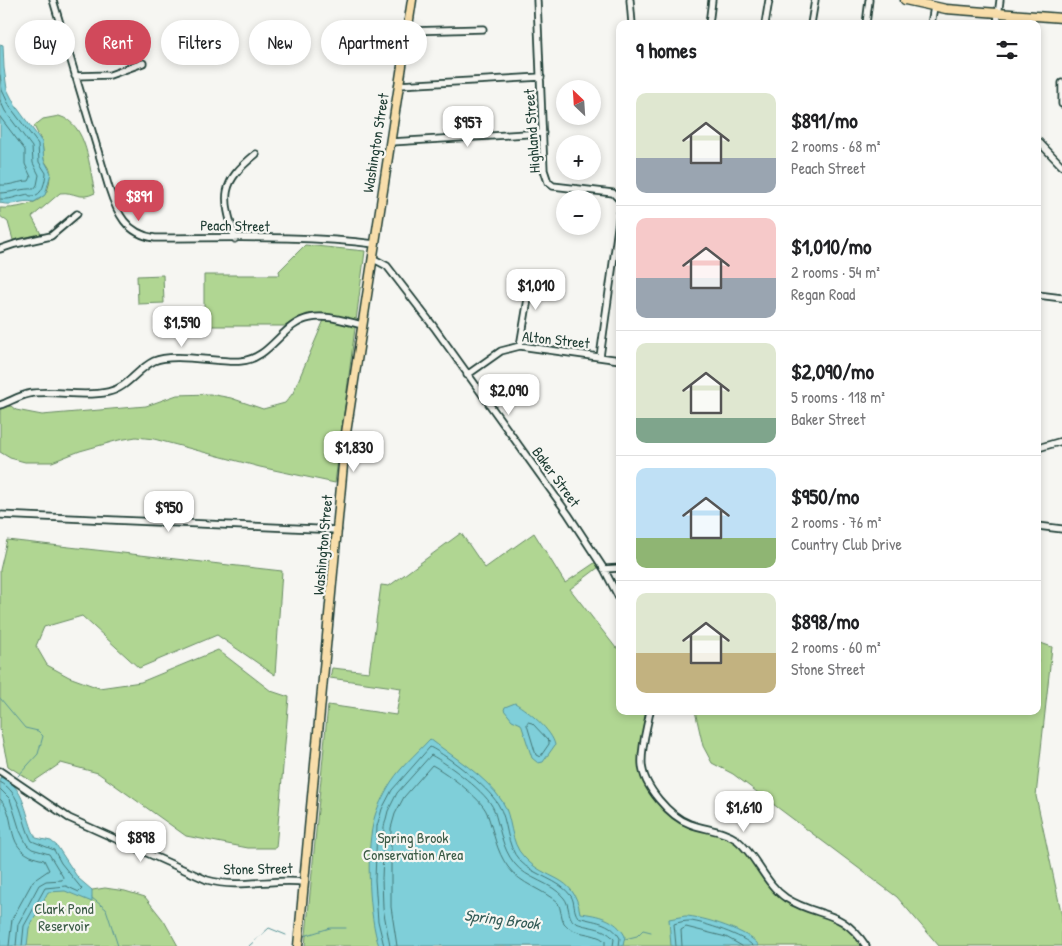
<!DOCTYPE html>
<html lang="en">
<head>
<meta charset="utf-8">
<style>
	body { margin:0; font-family:"Patrick Hand",sans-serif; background:#f2f2f2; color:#202124; height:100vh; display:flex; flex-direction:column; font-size:19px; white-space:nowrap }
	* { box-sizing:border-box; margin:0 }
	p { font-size:16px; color:#757577 }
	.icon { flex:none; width:28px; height:28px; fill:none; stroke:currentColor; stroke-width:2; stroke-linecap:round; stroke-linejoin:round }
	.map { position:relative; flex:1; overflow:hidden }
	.sheet { position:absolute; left:616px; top:20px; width:425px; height:695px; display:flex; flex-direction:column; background:#fff; border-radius:10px; box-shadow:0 2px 8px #0003 }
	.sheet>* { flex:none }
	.top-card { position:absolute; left:15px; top:20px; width:475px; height:45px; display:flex; gap:10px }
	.needle { width:32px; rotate:335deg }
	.fabs { position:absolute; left:556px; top:80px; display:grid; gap:10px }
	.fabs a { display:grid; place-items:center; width:45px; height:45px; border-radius:50%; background:#fff; box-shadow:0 2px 8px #0003; font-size:25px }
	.price { position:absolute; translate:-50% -42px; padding:0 11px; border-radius:10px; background:#fff; color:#222; font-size:16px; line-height:32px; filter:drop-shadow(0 1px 2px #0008) }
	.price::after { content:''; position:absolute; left:50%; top:30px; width:15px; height:11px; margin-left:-8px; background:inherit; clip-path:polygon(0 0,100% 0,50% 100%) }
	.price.active { background:#d1495b; color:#fff }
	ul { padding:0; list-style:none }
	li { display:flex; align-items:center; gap:15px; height:125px; padding:0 20px }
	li+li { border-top:1px solid #e0e0e0 }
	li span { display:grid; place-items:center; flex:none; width:140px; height:100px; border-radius:10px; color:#555 }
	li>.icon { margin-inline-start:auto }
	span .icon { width:60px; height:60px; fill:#fffc; stroke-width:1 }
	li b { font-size:21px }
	h2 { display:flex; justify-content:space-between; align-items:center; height:60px; padding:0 20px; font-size:21px }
	.tag { padding:0 18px; border-radius:22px; background:#fff; box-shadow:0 2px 8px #0003; font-size:18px; line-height:45px }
	.tag.active { background:#d1495b; color:#fff }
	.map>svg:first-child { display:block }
</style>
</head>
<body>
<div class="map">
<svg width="1062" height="946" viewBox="0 0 1062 946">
	<rect width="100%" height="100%" fill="#f6f6f2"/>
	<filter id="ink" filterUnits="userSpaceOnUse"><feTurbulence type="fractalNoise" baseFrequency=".02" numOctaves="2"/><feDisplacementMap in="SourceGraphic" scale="10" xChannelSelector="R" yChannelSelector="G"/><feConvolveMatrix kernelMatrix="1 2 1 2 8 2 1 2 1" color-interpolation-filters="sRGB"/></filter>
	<g filter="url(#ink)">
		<path fill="#b0d692" stroke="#688a63" d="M59 116C88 124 89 168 95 193 79 201 75 191 60 193L32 217 41 234 13 240 8 222 0 216V208C13 209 38 205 46 193 50 185 50 177 50 169L44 160 42 142 34 126 43 119Z
			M305 245 365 251 335 483 260 467 154 439 136 437 119 440 80 451 52 462H25L10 458 0 452V409L11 406 16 410 42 415 146 406 177 395 210 394 231 398 263 409 285 403 293 393 327 313 307 314 285 326H204V275H280L279 271Z
			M163 275 164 303 138 304 137 276Z
			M461 533 485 568 534 533 565 583 596 562 599 567 570 589 616 648 620 647V711H650L644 740 643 771 663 804 686 822 734 838 785 897 835 917 866 946H305L328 705 396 715 401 688 330 678 332 668 369 672 381 585 389 586Z
			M7 540 282 571 275 675 217 635 139 668 82 616 44 627 36 646 47 665 69 677 99 688 141 682 218 650 271 691 289 697 276 848H248L186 836 98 773 61 763 33 782 8 766 0 729V570Z
			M1038 642 1052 647 1036 796 1062 916V946H939L897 897 733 774 712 763 703 746 695 711H1038Z
			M54 876 86 891 105 888 125 891 145 897 164 921 178 946H10Z"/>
		<path fill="#7fcfd9" stroke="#599597" d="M0 44 3 45 4 68 7 89 15 105 42 142 44 160 51 173 45 195 34 202C20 199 15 207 0 203Z
			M515 703C528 711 552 730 555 745L543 762 538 763 532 758 521 724 512 720 504 710 505 707Z
			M430 739C454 758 485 775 502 801 513 817 509 842 524 857 546 882 574 873 580 913 598 915 616 919 625 936L623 946H379C369 918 366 853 373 824 375 812 381 800 387 789 397 770 415 755 430 739Z
			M0 777C26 785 25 818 36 838L51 841 57 846 78 878 92 890V902L65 891 48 892 29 928 27 946H0Z
			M685 916C701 916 752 932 759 946H671L669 919Z"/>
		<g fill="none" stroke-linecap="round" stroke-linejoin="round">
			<path stroke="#457776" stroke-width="1" d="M0 75 2 90 10 107 38 144 39 162 46 173C45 181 43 196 32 196 25 196 32 193 24 195 15 197 10 200 0 199
				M0 100 5 111 32 147 33 163 39 175 37 185 34 189C22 188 12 193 0 193
				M0 117 25 150V164L31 177 29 181C19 181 11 186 0 185
				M528 722 532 723 549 741V744L540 757 536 755 527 725Z
				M0 782C22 793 21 821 32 841L54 850 61 863 82 889 79 892 66 886 45 888 24 926 22 946
				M0 789 10 799 20 831 27 845 32 849 49 854 63 877 62 880 46 881 39 885 18 924 16 946
				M0 799C20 818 0 852 44 860L49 870 33 881 12 919 9 946
				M384 946 378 921 377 908 375 880 377 826 382 809 392 790 430 747C449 757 487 786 498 804 509 821 505 845 520 861 534 876 559 879 571 896 575 902 573 911 578 917 594 922 610 921 620 938L619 946
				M390 946 383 908 382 879 384 827 388 811 397 793 431 755C448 764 488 793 494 810 500 828 502 848 514 863 527 880 552 882 564 898 570 905 567 916 574 922 588 929 602 925 614 939L613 946
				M397 946 391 907V828L395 814 404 797 432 765C447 773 481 798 487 813 494 832 496 851 508 867 521 885 543 889 558 903 561 909 561 917 564 923 573 936 593 931 605 941V946
				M676 946 674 924C679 922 685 921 690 921 703 922 745 936 753 946
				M682 946 681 930 686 927 726 937 742 946"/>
			<path stroke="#599597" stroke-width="1" d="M0 698 25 728 38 731 43 736 38 754 18 776
				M92 898 106 909 118 946
				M304 936 330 928H346
				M625 939 637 936 643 930 651 932
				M249 946 269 928 286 935"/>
			<defs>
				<path id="minor" d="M53 0 109 188C117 213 126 234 155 238 227 238 303 235 375 244
					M537 0 544 170 548 182 553 186 613 193 620 200
					M630 0 632 24
					M709 24 712 0
					M765 24 769 0
					M811 24 815 0
					M866 24 869 0
					M931 24 934 7
					M997 24 1000 0
					M407 31 483 29
					M75 76 110 75 143 63
					M1062 83V104
					M399 85 541 77
					M1038 141 1062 166
					M391 142 543 133
					M235 239C223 196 219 184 256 154
					M0 249 15 244 51 236 77 214
					M372 258 387 266 434 327 568 514 604 569 620 600
					M1038 295 1062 298
					M520 346 530 287 528 276
					M600 357 620 213
					M467 375 501 351 520 346 620 360
					M0 405C9 402 19 396 28 394 52 389 82 398 108 392 128 388 137 369 154 361 174 352 218 363 241 361 271 359 282 323 310 318 327 314 347 322 363 325
					M1038 448 1062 441
					M0 515 338 530
					M1038 526 1062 529
					M604 569 620 568
					M650 711C647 728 641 746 642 764 643 786 670 817 690 824 706 830 723 830 737 840 757 856 765 884 786 898 819 919 840 907 866 946
					M0 771 69 818 207 880C239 889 272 878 304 882"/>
				<path id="major" d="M905 0 946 9 1062 18
					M298 946 346 433 412 0"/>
			</defs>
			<use href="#minor" stroke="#1f3d34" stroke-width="9"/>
			<use href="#major" stroke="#1f3d34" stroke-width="11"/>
			<use href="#minor" stroke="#f6f6f2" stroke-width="5.5"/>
			<use href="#major" stroke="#f8deab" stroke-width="8"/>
		</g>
	</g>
	<g text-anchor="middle" stroke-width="4.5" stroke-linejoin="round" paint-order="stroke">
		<g font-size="15" fill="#1f3d34" stroke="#f6f6f2">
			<text transform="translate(532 131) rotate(-94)" y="5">Highland Street</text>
			<text transform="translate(376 143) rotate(-81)" y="5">Washington Street</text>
			<text transform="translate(235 226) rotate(1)" y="5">Peach Street</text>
			<text transform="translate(556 340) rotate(6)" y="5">Alton Street</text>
			<text transform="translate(556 477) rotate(54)" y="5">Baker Street</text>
			<text transform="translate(323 545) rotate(-85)" y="5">Washington Street</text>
			<text transform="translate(258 869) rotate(-1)" y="5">Stone Street</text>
		</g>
		<g font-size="15" fill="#3c5c47" stroke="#f6f6f2">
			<text x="413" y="843">Spring Brook<tspan x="413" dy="17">Conservation Area</tspan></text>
			<text x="64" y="914">Clark Pond<tspan x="64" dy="17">Reservoir</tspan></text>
		</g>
		<g font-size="16" font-style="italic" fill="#325a55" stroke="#f6f6f2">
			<text transform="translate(502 919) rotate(7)" y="6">Spring Brook</text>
		</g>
	</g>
</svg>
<div class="fabs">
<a><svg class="needle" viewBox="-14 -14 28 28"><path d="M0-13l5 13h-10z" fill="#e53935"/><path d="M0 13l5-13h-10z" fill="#757577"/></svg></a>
<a>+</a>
<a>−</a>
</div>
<b class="price" style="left:468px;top:148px">$957</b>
<b class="price active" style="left:139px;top:222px">$891</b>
<b class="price" style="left:536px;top:311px">$1,010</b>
<b class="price" style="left:182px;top:348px">$1,590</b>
<b class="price" style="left:509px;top:416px">$2,090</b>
<b class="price" style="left:354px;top:473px">$1,830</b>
<b class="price" style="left:169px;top:533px">$950</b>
<b class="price" style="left:744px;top:833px">$1,610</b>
<b class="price" style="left:141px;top:863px">$898</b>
<div class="top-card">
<a class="tag">Buy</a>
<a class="tag active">Rent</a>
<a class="tag">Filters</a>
<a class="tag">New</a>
<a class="tag">Apartment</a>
</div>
<section class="sheet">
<h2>9 homes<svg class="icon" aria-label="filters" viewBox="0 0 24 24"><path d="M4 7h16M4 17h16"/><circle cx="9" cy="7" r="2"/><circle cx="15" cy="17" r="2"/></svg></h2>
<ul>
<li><span style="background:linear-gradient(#dfe7d0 65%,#9aa5b1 0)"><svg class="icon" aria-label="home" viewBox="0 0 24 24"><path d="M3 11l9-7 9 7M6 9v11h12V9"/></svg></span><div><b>$891/mo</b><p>2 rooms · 68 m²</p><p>Peach Street</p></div></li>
<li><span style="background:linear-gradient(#f6c9c9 60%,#9aa5b1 0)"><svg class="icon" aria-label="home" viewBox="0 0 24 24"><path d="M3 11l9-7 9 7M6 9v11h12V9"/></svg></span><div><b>$1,010/mo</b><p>2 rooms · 54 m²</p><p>Regan Road</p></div></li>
<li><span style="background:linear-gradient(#dfe7d0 75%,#7fa58c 0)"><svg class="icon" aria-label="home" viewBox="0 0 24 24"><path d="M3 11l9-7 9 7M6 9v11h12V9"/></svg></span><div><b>$2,090/mo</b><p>5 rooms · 118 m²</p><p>Baker Street</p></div></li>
<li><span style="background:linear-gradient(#bfe0f5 70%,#8fb573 0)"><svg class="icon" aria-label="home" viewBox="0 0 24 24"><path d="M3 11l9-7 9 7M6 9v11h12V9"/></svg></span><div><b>$950/mo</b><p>2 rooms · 76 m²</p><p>Country Club Drive</p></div></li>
<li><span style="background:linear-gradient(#dfe7d0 60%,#c2b280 0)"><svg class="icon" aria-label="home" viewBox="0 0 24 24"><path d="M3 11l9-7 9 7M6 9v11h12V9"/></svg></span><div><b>$898/mo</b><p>2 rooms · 60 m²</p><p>Stone Street</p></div></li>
</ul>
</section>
</div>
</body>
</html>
